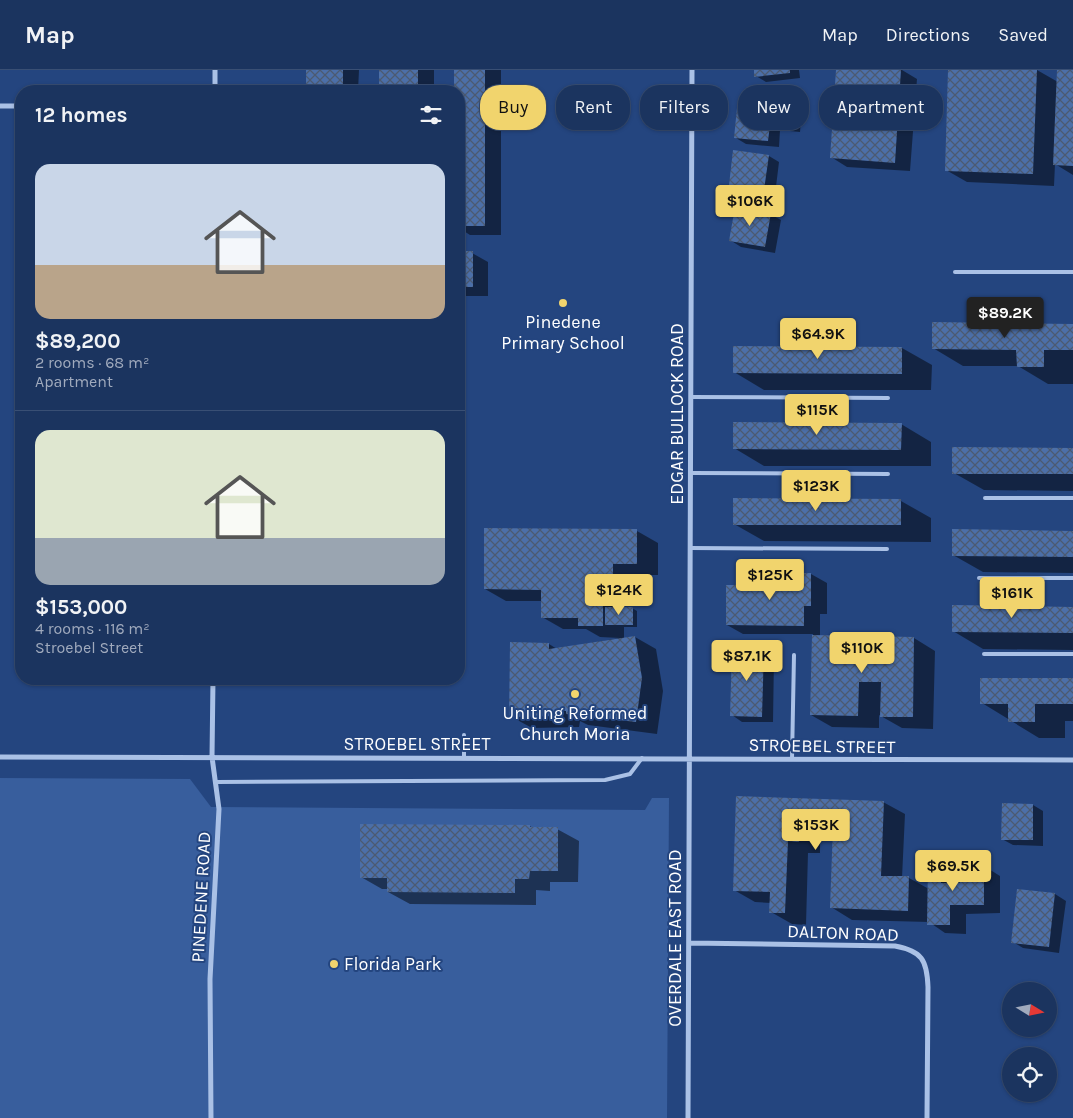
<!DOCTYPE html>
<html lang="en">
<head>
<meta charset="utf-8">
<style>
	body { margin:0; font-family:Karla,sans-serif; background:#283f68; color:#f1f3f6; height:100vh; display:flex; flex-direction:column; font-size:19px; white-space:nowrap }
	* { box-sizing:border-box; margin:0 }
	p { font-size:16px; color:#a0aabd }
	.icon { flex:none; width:28px; height:28px; fill:none; stroke:currentColor; stroke-width:2; stroke-linecap:round; stroke-linejoin:round }
	.map { position:relative; flex:1; overflow:hidden }
	.panel { position:absolute; left:15px; top:15px; width:450px; height:600px; display:flex; flex-direction:column; background:#1b345f; border-radius:20px; box-shadow:0 1px 4px #0004,0 0 0 1px #394f74 }
	.panel>* { flex:none }
	.hud { position:absolute; left:480px; top:15px; width:475px; height:45px; display:flex; gap:10px }
	.needle { width:32px; rotate:100deg }
	.fabs { position:absolute; left:1002px; top:912px; display:grid; gap:10px }
	.fabs a { display:grid; place-items:center; width:55px; height:55px; border-radius:50%; background:#1b345f; box-shadow:0 1px 4px #0004,0 0 0 1px #394f74; font-size:25px }
	.price { position:absolute; translate:-50% -42px; padding:0 11px; border-radius:5px; background:#f1d46d; color:#111; font-size:16px; line-height:32px; filter:drop-shadow(0 1px 2px #0008) }
	.price::after { content:''; position:absolute; left:50%; top:30px; width:15px; height:11px; margin-left:-8px; background:inherit; clip-path:polygon(0 0,100% 0,50% 100%) }
	.price.on { background:#222; color:#fff }
	ul { padding:0; list-style:none }
	li { display:grid; align-content:center; gap:10px; height:265px; padding:0 20px }
	li+li { border-top:1px solid #394f74 }
	li span { display:grid; place-items:center; height:155px; border-radius:15px; color:#555 }
	li>.icon { margin-inline-start:auto }
	span .icon { width:90px; height:90px; fill:#fffc; stroke-width:1 }
	li b { font-size:21px }
	h2 { display:flex; justify-content:space-between; align-items:center; height:60px; padding:0 20px; font-size:21px }
	.chip { padding:0 18px; border-radius:20px; background:#1b345f; box-shadow:0 1px 4px #0004,0 0 0 1px #394f74; font-size:18px; line-height:45px }
	.chip.on { background:#f1d46d; color:#111 }
	header { display:flex; align-items:center; gap:30px; box-sizing:border-box; height:70px; padding:0 25px; background:#1b345f; border-bottom:1px solid #394f74 }
	header strong { font-size:24px }
	nav { display:flex; gap:28px; margin-inline-start:auto; font-size:18px }
	.map>svg:first-child { display:block }
</style>
</head>
<body>
<header>
<strong>Map</strong>
<nav><a>Map</a><a>Directions</a><a>Saved</a></nav>
</header>
<div class="map">
<svg width="1073" height="1048" viewBox="0 0 1073 1048">
	<defs>
		<pattern id="building-cross-hatch" width="8" height="8" patternUnits="userSpaceOnUse" patternTransform="scale(1.25)"><rect width="8" height="8" fill="#4c6fa8"/><path d="M0 0l8 8M0 8l8-8" fill="none" stroke="#4c5a71"/></pattern>
	</defs>
	<rect width="100%" height="100%" fill="#24457f"/>
	<path fill="#385e9d" d="M0 708 190 709 211 737 645 740 652 728H669L667 1048H0Z"/>
	<path fill="#0007" d="M307 0H359L358 21H307Z
		M381 0H434V21H381Z
		M455 0H501V165H470L459 158V21H455Z
		M755 0H799L800 8 766 12 756 6Z
		M838 0H902L917 9 910 101 847 97 831 87Z
		M950 0H1037L1058 12 1059 0H1073V105L1055 94 1054 116 967 112 946 100Z
		M792 32 802 38 800 62 780 60 779 77 746 74 736 68 756 41Z
		M769 86 779 92 775 125 741 120 730 114Z
		M770 144 781 150 775 183 741 177 730 170Z
		M459 183H472L488 192V226H459Z
		M1073 255V314H1048L1018 296H963L933 278Z
		M902 278 932 295 931 320H764L734 302Z
		M901 354 931 372V396H764L734 378Z
		M1073 379V421L984 420 954 403Z
		M734 430 901 431 931 448V472L764 471 734 454Z
		M637 461 658 473V505H634V524L624 523V538H632L637 541V557H624V569L635 567 656 579 663 621 657 664 588 655 580 651 579 657 532 658 510 646 549 574 557 579 620 568 600 567 586 559H563L542 547V531H506L485 519Z
		M1073 462V503L983 502 953 485Z
		M811 504 827 513V544H820V567L914 568 935 581 933 659 902 658 879 645V658L832 657 811 645 813 564H743L727 555 760 516V505Z
		M1073 538V580L983 579 953 561Z
		M764 580 774 587 773 652H742L732 645Z
		M1073 609V651H1065V668H1039L982 633Z
		M738 727 883 732 905 744 902 808H909L929 819 941 793 957 802V814H961L984 796 1000 806V843L966 844V864L945 863 929 852 852 850 831 837 834 766 820 765V783H808L806 855 792 854 771 842V833L755 832 734 820Z
		M1033 735 1043 741V776L1013 775 1002 769Z
		M530 756 534 759H557L579 771 578 812H550V821L536 820V835L410 834 388 822V819H382L361 807Z
		M1019 820 1055 824 1066 831 1059 883 1023 878 1013 872Z"/>
	<path fill="url(#building-cross-hatch)" d="M306 0H343V21H306Z
		M379 0H418V21H379Z
		M454 0H485V156H459V21H454Z
		M754 0H790V3L754 7Z
		M836 0H901L895 93 830 88Z
		M948 0H1037L1033 104 945 101Z
		M1057 0H1073V96L1053 95Z
		M756 28 792 31 790 56 770 55 768 71 734 68 737 38 755 39Z
		M733 80 769 85 764 120 729 115Z
		M735 137 771 143 765 177 729 171Z
		M459 181H473V217H459Z
		M932 252 1073 254V280H1044V297H1017L1016 280 932 279Z
		M733 276 902 277V304L733 303Z
		M733 352 902 353 901 380 733 379Z
		M952 377 1073 378V404H952Z
		M733 428 901 429V455H733Z
		M484 458 637 459V494H613V512H603V556H578V548H541V520L484 519Z
		M952 459 1073 461V487L952 486Z
		M811 503V536H804V556L726 555V515H759V504Z
		M952 535 1073 537V563L952 562Z
		M605 537H633V555H605Z
		M812 565 914 567 913 647H880L881 612H859L858 646 810 645Z
		M635 566 642 608 636 652 566 644V641L559 640 558 646 509 647 510 572 549 573V579Z
		M732 578 764 579 762 647 730 646Z
		M980 608H1073V634H1035V652H1008V634H980Z
		M736 726 884 731 881 806H909L908 841 830 838 833 755 799 754V772L788 771 785 843H769L770 822 733 821Z
		M1002 733 1033 734V770H1001Z
		M360 754 530 755V757H558V801H530L529 809H515V823L387 822V808H360Z
		M928 791 942 792 941 813H960V795H984V835H950V855H927Z
		M1017 819 1055 823 1049 877 1011 873Z"/>
	<g fill="none" stroke-linecap="round" stroke-linejoin="round">
		<path stroke="#aac1e6" stroke-width="4" d="M955 202H1073
			M691 327 888 328
			M691 403 888 404
			M985 428H1073
			M690 478 887 479
			M979 508H1073
			M984 584H1073
			M464 688V665
			M792 689 794 585
			M217 712 605 710 630 704 642 688"/>
		<path stroke="#aac1e6" stroke-width="5" d="M215 21V0
			M0 36H21
			M0 687 1073 690
			M689 873 895 876C922 881 927 890 928 917L927 1048
			M211 1048 210 909 219 739 212 687 213 609
			M688 1048 692 0"/>
	</g>
	<g fill="#f1d46d" stroke="#24457f" stroke-width="2">
		<circle cx="563" cy="233" r="5"/>
		<circle cx="575" cy="624" r="5"/>
		<circle cx="334" cy="894" r="5"/>
	</g>
	<g text-anchor="middle" stroke-width="4" stroke-linejoin="round" paint-order="stroke">
		<g font-size="18" fill="#fff" stroke="#24457f">
			<text x="563" y="258">Pinedene<tspan x="563" dy="21">Primary School</tspan></text>
			<text x="575" y="649">Uniting Reformed<tspan x="575" dy="21">Church Moria</tspan></text>
			<text x="344" y="900" text-anchor="start">Florida Park</text>
		</g>
		<g font-size="18" fill="#fff" stroke="#24457f">
			<text transform="translate(677 344) rotate(-90)" y="6">EDGAR BULLOCK ROAD</text>
			<text x="417" y="680">STROEBEL STREET</text>
			<text transform="translate(822 676) rotate(1)" y="6">STROEBEL STREET</text>
			<text transform="translate(201 827) rotate(-87)" y="6">PINEDENE ROAD</text>
			<text transform="translate(843 863) rotate(2)" y="6">DALTON ROAD</text>
			<text transform="translate(675 868) rotate(-90)" y="6">OVERDALE EAST ROAD</text>
		</g>
	</g>
</svg>
<div class="fabs">
<a><svg class="needle" viewBox="-14 -14 28 28"><path d="M0-13l5 13h-10z" fill="#e53935"/><path d="M0 13l5-13h-10z" fill="#a0aabd"/></svg></a>
<a><svg class="icon" aria-label="locate" viewBox="0 0 24 24"><circle cx="12" cy="12" r="6"/><path d="M12 2v4M12 18v4M2 12h4M18 12h4"/></svg></a>
</div>
<b class="price" style="left:750px;top:157px">$106K</b>
<b class="price on" style="left:1005px;top:269px">$89.2K</b>
<b class="price" style="left:818px;top:290px">$64.9K</b>
<b class="price" style="left:817px;top:366px">$115K</b>
<b class="price" style="left:816px;top:442px">$123K</b>
<b class="price" style="left:770px;top:531px">$125K</b>
<b class="price" style="left:619px;top:546px">$124K</b>
<b class="price" style="left:1012px;top:549px">$161K</b>
<b class="price" style="left:862px;top:604px">$110K</b>
<b class="price" style="left:747px;top:612px">$87.1K</b>
<b class="price" style="left:816px;top:781px">$153K</b>
<b class="price" style="left:953px;top:822px">$69.5K</b>
<div class="hud">
<a class="chip on">Buy</a>
<a class="chip">Rent</a>
<a class="chip">Filters</a>
<a class="chip">New</a>
<a class="chip">Apartment</a>
</div>
<section class="panel">
<h2>12 homes<svg class="icon" aria-label="filters" viewBox="0 0 24 24"><path d="M4 7h16M4 17h16"/><circle cx="9" cy="7" r="2"/><circle cx="15" cy="17" r="2"/></svg></h2>
<ul>
<li><span style="background:linear-gradient(#c9d6e8 65%,#b9a48a 0)"><svg class="icon" aria-label="home" viewBox="0 0 24 24"><path d="M3 11l9-7 9 7M6 9v11h12V9"/></svg></span><div><b>$89,200</b><p>2 rooms · 68 m²</p><p>Apartment</p></div></li>
<li><span style="background:linear-gradient(#dfe7d0 70%,#9aa5b1 0)"><svg class="icon" aria-label="home" viewBox="0 0 24 24"><path d="M3 11l9-7 9 7M6 9v11h12V9"/></svg></span><div><b>$153,000</b><p>4 rooms · 116 m²</p><p>Stroebel Street</p></div></li>
</ul>
</section>
</div>
</body>
</html>
